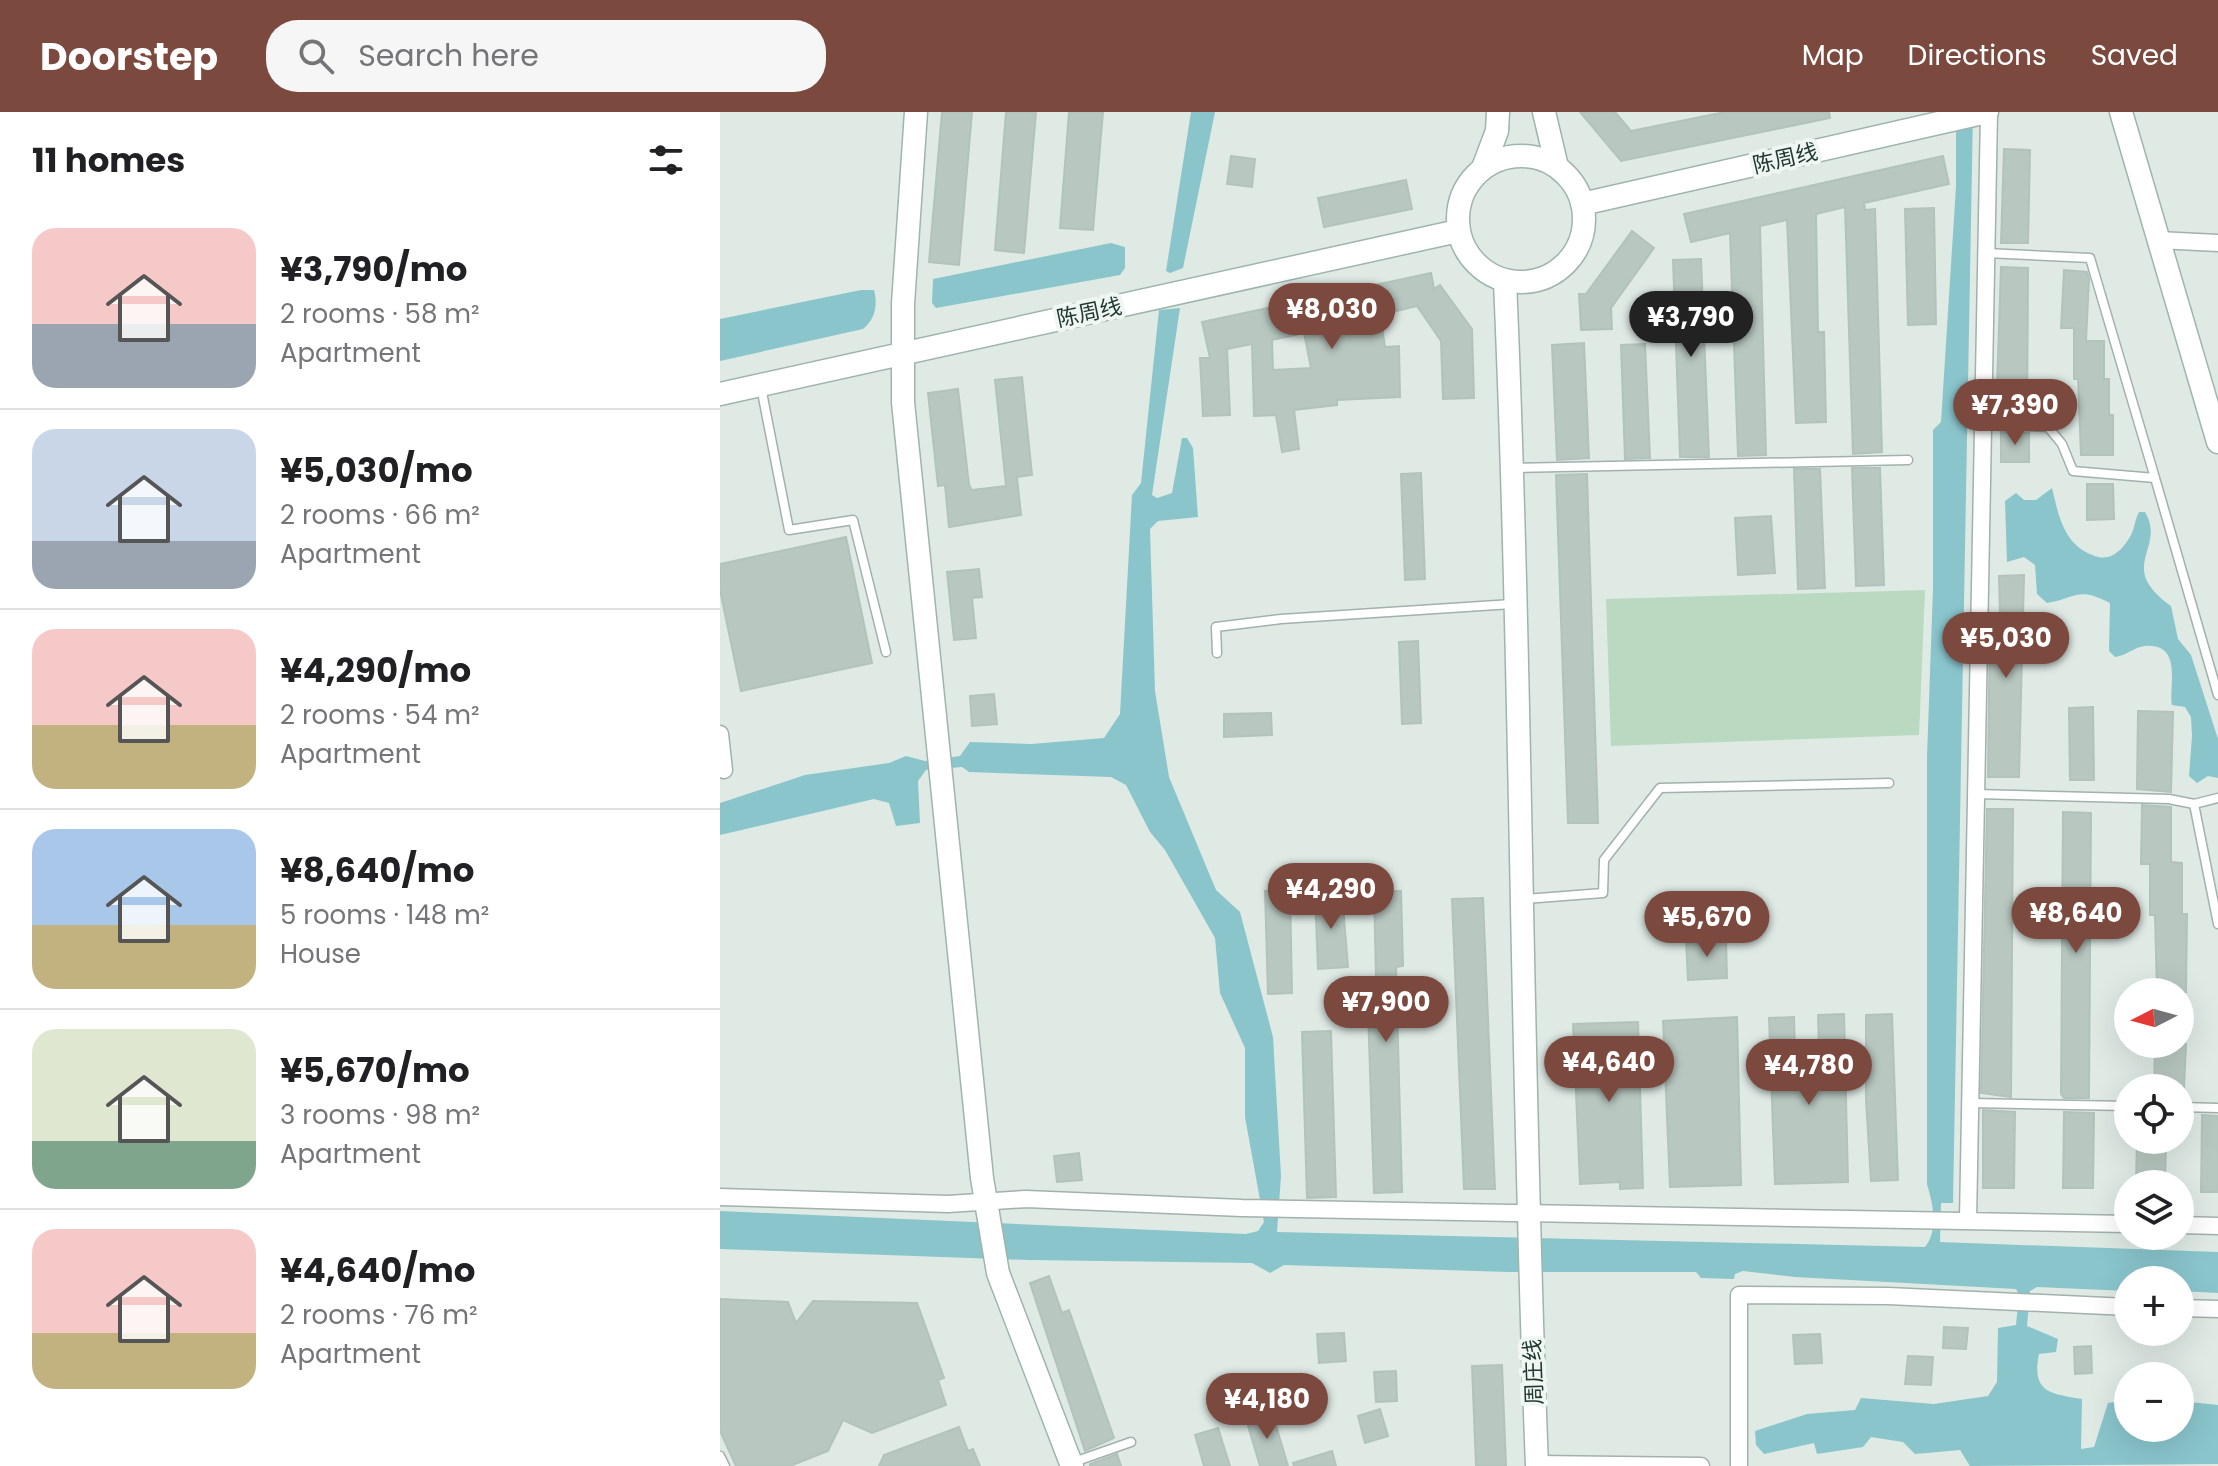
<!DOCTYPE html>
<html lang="en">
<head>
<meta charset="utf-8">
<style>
	body { margin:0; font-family:Poppins,"Noto Sans SC",sans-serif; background:#f6f6f6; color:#202124; height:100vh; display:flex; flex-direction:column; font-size:30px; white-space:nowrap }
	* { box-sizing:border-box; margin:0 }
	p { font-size:26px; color:#757577 }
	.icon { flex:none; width:44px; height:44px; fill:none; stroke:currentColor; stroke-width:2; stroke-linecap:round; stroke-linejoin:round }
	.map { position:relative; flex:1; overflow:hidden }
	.drawer { display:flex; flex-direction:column; background:#fff; width:720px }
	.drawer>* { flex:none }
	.needle { width:52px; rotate:264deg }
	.tools { position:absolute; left:1394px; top:866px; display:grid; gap:16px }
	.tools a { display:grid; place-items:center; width:80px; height:80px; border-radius:50%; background:#fff; box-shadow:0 8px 32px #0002; font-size:40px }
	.price { position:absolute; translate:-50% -68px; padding:0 18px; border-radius:28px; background:#7b493e; color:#fff; font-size:26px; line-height:52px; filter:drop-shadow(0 2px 4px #0008) }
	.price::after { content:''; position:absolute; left:50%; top:48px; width:24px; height:18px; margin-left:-12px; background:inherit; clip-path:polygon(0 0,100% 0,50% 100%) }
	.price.active { background:#222; color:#fff }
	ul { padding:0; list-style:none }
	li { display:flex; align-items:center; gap:24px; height:200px; padding:0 32px }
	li+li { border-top:2px solid #e0e0e0 }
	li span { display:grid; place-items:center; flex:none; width:224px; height:160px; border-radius:24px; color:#555 }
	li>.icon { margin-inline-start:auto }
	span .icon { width:96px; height:96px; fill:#fffc; stroke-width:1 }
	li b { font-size:34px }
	h2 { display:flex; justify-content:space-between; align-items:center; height:96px; padding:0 32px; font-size:34px }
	header { display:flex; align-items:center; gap:48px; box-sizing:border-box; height:112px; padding:0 40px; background:#7b493e; color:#fff }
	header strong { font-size:38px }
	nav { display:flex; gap:44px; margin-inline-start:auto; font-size:28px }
	.search { width:560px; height:72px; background:#f6f6f6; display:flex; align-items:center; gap:20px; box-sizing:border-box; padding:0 28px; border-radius:32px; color:#757577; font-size:30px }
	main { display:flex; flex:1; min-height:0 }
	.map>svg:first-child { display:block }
</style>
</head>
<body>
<header>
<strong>Doorstep</strong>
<div class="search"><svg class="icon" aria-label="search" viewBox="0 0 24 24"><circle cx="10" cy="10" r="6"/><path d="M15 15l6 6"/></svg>Search here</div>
<nav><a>Map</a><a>Directions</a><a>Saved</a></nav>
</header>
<main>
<section class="drawer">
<h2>11 homes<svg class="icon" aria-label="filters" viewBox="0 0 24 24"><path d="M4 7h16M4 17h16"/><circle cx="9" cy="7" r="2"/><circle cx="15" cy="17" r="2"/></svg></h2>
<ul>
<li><span style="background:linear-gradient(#f6c9c9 60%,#9aa5b1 0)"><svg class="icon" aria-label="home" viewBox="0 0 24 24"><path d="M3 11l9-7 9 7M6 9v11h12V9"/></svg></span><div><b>¥3,790/mo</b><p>2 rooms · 58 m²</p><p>Apartment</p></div></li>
<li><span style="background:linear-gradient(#c9d6e8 70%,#9aa5b1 0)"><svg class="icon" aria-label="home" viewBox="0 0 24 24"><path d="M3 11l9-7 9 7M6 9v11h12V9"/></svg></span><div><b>¥5,030/mo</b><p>2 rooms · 66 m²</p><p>Apartment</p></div></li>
<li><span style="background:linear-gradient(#f6c9c9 60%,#c2b280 0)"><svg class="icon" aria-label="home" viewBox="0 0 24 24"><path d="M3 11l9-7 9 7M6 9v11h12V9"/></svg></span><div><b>¥4,290/mo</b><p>2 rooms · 54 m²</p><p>Apartment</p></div></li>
<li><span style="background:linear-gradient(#a9c7e8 60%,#c2b280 0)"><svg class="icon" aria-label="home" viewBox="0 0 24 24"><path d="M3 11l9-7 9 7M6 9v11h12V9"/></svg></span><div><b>¥8,640/mo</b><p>5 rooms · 148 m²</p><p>House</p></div></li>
<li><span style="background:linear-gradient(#dfe7d0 70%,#7fa58c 0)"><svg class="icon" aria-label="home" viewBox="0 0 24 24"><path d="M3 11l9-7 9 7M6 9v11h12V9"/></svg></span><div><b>¥5,670/mo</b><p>3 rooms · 98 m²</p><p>Apartment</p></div></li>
<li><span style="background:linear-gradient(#f6c9c9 65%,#c2b280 0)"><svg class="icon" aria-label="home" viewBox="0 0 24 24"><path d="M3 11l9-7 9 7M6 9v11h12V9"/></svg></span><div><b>¥4,640/mo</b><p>2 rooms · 76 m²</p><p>Apartment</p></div></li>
</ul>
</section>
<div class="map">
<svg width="1498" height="1354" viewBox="0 0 1498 1354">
	<rect width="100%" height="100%" fill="#dfeae5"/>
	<path fill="#b9dac0" d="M1205 478 1199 623 891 634 886 487Z"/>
	<path fill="#8ac5cc" d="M471 0H495L463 156 450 161 446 159Z
		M1236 0H1253L1233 1091H1221L1220 1130 1498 1140V1181L1460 1179V1168H1408V1179L1317 1175 1310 1179 1307 1214 1338 1227 1336 1240 1319 1242C1311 1281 1331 1282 1362 1287L1361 1337 1374 1335 1388 1291 1408 1288V1316H1460V1289L1498 1293V1352L1250 1354 1240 1338 1195 1342 1183 1330 1151 1325 1143 1335 1097 1342 1094 1331 1044 1342 1036 1333 1035 1319 1087 1302 1135 1298 1141 1286 1214 1292 1268 1284 1277 1270 1278 1216 1296 1213 1299 1182 1296 1177 1075 1165 1023 1159 1015 1162 1014 1167 981 1166 976 1160H788L564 1153 550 1161 532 1151 308 1148 0 1137V1099L526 1122 538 1119 544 1110 525 1005V936L500 881 495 826 445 738 430 720 406 673 391 665 249 660 242 655 206 658 198 669 200 711 176 714 169 691 154 687 0 723V691L85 663 169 651 186 644 205 649 240 644 250 630 311 632 384 626 400 602 412 383 421 371 439 198 460 196 432 383 437 386 452 381 462 326H467L473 336 478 405 438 409 430 417 435 579 449 665 496 778 520 800 553 925 561 1064 557 1120 1205 1135C1219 1117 1213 1093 1207 1072V645L1213 476V318L1221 310 1236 74Z
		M391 131 405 135V156L400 163 216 196 212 191 213 167Z
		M141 178H154C158 194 155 207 143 217L0 249V207Z
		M1332 376C1339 406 1345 436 1378 445 1391 448 1401 439 1408 428 1415 419 1414 409 1419 400H1425C1447 437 1395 454 1451 494L1458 527 1471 543 1498 627V666L1488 664 1477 671 1469 664 1472 624 1471 605 1465 595 1452 593C1448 576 1464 531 1425 534 1414 535 1406 544 1395 545L1389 539 1390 491C1358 474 1356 486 1327 491L1317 482 1315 453 1304 445 1287 450 1285 389 1296 381 1304 388H1316Z"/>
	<path fill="#b8c7c0" stroke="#b2c3bb" stroke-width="2" fill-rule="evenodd" d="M222 0H252L239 153 209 150Z
		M286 0H316L304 141 275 138Z
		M349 0H383L373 118 340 116Z
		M860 0H895L911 19 1005 0H1109L1110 6 901 49Z
		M1284 37 1310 38 1308 131H1281Z
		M511 44 535 47 532 75 507 72Z
		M1223 44 1229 72 1144 91 1145 98 1155 97 1162 340 1133 342 1125 95 1096 102 1098 220H1104L1106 310 1076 311 1067 108 1040 114 1046 343 1018 344 1010 121 971 130 964 102Z
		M686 68 692 97 604 115 598 86Z
		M1214 96 1216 212 1188 213 1185 97Z
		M912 119 934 136 891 196 892 217 861 218 859 182H866Z
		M981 147 989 345H960L953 148Z
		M1281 155 1308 156 1307 307 1276 304Z
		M1344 158 1367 160 1369 167 1366 229H1384V267H1389V303H1393V343H1361L1358 267H1354V216H1341Z
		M711 161 714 177 720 173 752 217 754 286 723 287 721 229 697 194 660 203 665 235 679 234 680 285 617 288V293L574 298 579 337 562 340 556 303 534 304 532 232 507 237 510 303 483 304 480 246H490L482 210ZM584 221 591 256 553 258 552 228Z
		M864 231 869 346 837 348 832 233Z
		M925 232 930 346 905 347 901 233Z
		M302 265 312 363 297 365 301 403 229 415 225 373 218 374 208 281 238 277 249 373 252 378 286 374 275 268Z
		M1281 320 1309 321V350H1281Z
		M1132 356H1160L1164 473 1136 474Z
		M1074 357H1100L1105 476 1078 477Z
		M701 361 705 467 685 468 681 362Z
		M867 362 878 711H848L836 363Z
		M1367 372H1393L1394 407 1367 408Z
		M1051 404 1055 461 1018 463 1015 406Z
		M126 425 152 551 21 579 0 478V452Z
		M259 457 262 485 252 486 256 526 234 528 227 460Z
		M1304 463 1299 665H1268L1270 504H1280L1279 464Z
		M698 529 701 611 682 612 679 530Z
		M274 582 277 612 252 614 250 584Z
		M1373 595 1374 668H1350L1349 596Z
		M1418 599 1453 600 1451 680 1417 677Z
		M551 601 552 623 504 625V602Z
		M1422 693 1451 695V750L1462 751V802H1467L1466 880H1437L1435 803H1430V752H1421Z
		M1267 697H1293L1291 985 1261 981Z
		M1343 700 1371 701 1369 986H1344L1341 982Z
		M570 778 572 881 548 882 545 779Z
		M681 779 683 854 676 855 682 1080 654 1081 647 867 656 866 654 780Z
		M595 781H622L628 855 598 857Z
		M763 786 775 1077H744L732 787Z
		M1006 826 1007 866 968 868 966 828Z
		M1124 902 1128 1070 1055 1072 1049 906 1074 905 1076 975 1100 974 1098 903Z
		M1172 902 1178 1068 1151 1069 1146 988V903Z
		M1017 905 1021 1073 950 1075 943 909Z
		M918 910 923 1076 900 1077V1070L860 1072 853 912Z
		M611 919 616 1085 587 1086 582 920Z
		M1435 932H1466L1464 976H1434Z
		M1263 998 1295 1000 1294 1076H1263Z
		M1344 1000 1374 1001 1373 1076H1343Z
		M1482 1003 1498 1004V1080H1481Z
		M1417 1028H1446L1445 1072H1416Z
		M359 1041 362 1068 337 1070 334 1044Z
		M329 1164 342 1201 349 1198 394 1326 365 1339 310 1171Z
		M0 1187 68 1190 76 1211 93 1189 197 1191 224 1266 218 1268 226 1293 152 1321 123 1308 108 1339 70 1354H16L0 1319Z
		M1224 1215 1248 1216 1246 1237 1223 1236Z
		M624 1221 626 1249 599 1251 597 1222Z
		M1100 1222 1102 1251 1075 1252 1073 1223Z
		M1371 1234 1372 1261 1355 1262 1354 1235Z
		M1188 1244 1213 1245 1211 1273 1185 1272Z
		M782 1253 786 1354H756L752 1254Z
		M676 1259 677 1289 656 1290 654 1260Z
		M660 1297 668 1324 645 1331 638 1304Z
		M552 1300 568 1354H540L526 1307Z
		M239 1315 248 1339 253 1337 260 1354H159L164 1343Z
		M498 1316 510 1354H484L475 1323Z
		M612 1339 616 1354H574L573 1351Z
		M397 1342 401 1354H370V1352Z"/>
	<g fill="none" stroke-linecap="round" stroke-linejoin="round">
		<defs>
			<path id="lane" d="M1266 141 1370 146 1435 366
				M41 275 69 418 133 408 166 540
				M1263 312 1328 315 1342 332 1353 359 1435 366 1498 583
				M793 356 1188 348
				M497 541 496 515 561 507 792 492
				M1256 682 1449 687 1474 692 1498 812
				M1474 692 1498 686
				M805 787 883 781 884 748 940 676 1169 671
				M1251 991 1408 994
				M1460 995 1498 996
				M0 1344 5 1354
				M351 1351 411 1330"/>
			<path id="street" d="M1438 128 1498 131
				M0 622 4 658
				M0 1085 228 1092 306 1087 522 1096 1408 1112
				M1248 1108 1269 0
				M1460 1113 1498 1114
				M1460 1196 1498 1197
				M817 1352 981 1354
				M1019 1354V1183L1168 1184 1408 1195"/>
			<path id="secondary" d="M196 0 183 192V290L262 1066 278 1161 352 1354
				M824 0 837 55
				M1401 0 1498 330
				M738 107a63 63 0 1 1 126 0a63 63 0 1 1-126 0Z
				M763 56 777 19 778 0
				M862 92 1267 0
				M785 169C802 564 801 959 817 1354
				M0 282 738 119"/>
		</defs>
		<use href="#lane" stroke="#a2b1ab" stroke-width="11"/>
		<use href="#street" stroke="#a2b1ab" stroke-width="19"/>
		<use href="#secondary" stroke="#9fb5ac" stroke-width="25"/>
		<use href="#lane" stroke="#fff" stroke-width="8"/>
		<use href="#street" stroke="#fff" stroke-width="16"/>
		<use href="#secondary" stroke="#fff" stroke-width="22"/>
	</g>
	<g text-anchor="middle" stroke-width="8" stroke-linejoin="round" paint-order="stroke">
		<g font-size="22" fill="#213931" stroke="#f0f7f3">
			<text transform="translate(1065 46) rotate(-13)" y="8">陈周线</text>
			<text transform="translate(369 200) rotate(-12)" y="8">陈周线</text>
			<text transform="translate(813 1260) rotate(-92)" y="8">周庄线</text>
		</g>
	</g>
</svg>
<div class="tools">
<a><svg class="needle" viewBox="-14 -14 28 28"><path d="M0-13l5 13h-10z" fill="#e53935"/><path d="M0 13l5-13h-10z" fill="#757577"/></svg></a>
<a><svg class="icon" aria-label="locate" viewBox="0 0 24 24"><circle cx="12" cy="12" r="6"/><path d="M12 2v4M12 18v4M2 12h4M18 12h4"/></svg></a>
<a><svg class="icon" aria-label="layers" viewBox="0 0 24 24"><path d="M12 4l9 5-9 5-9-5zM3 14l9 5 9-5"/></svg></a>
<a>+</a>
<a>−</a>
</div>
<b class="price" style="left:612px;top:239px">¥8,030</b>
<b class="price active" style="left:971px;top:247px">¥3,790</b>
<b class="price" style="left:1295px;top:335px">¥7,390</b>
<b class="price" style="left:1286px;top:568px">¥5,030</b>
<b class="price" style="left:611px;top:819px">¥4,290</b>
<b class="price" style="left:1356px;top:843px">¥8,640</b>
<b class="price" style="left:987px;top:847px">¥5,670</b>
<b class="price" style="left:666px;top:932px">¥7,900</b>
<b class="price" style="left:889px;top:992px">¥4,640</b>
<b class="price" style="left:1089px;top:995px">¥4,780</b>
<b class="price" style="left:547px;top:1329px">¥4,180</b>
</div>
</main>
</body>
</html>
